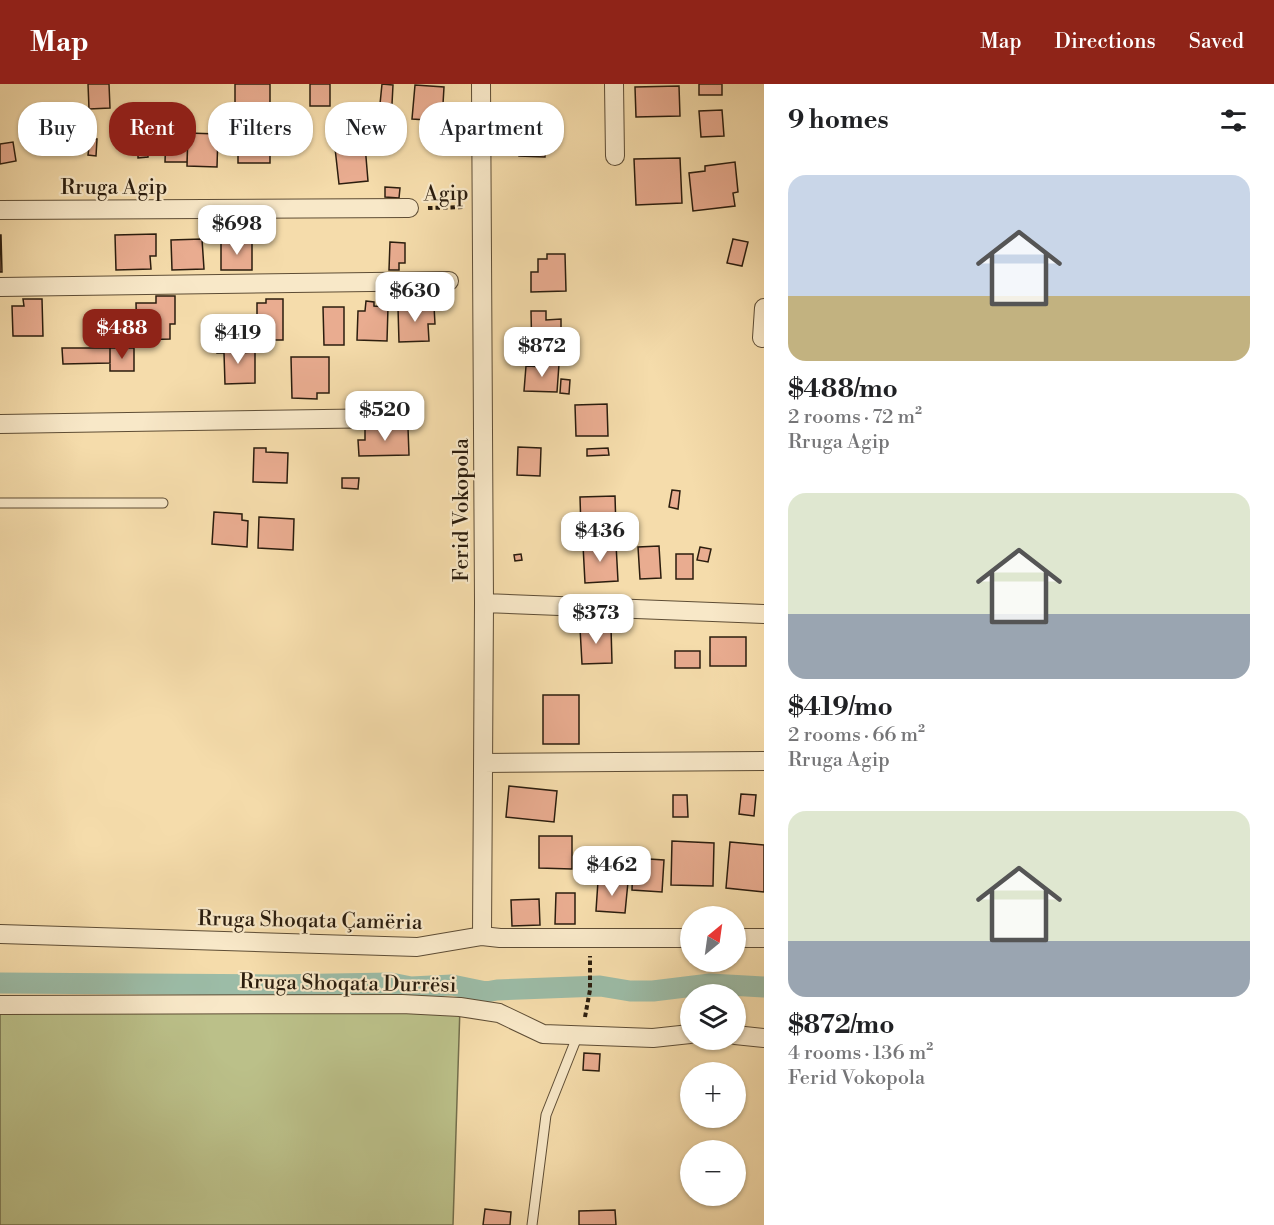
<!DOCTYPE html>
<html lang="en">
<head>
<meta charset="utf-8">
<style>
	body { margin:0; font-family:"Libre Bodoni",serif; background:#f6f6f6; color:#202124; height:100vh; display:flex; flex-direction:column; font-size:22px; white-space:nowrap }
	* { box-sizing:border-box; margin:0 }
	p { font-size:20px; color:#757577 }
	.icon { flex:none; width:33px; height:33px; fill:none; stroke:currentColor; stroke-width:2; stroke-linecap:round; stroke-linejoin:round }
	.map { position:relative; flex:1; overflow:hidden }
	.drawer { display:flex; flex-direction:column; background:#fff; width:510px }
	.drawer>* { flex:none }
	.top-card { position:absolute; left:18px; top:18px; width:570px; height:54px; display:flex; gap:12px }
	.needle { width:39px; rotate:29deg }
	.buttons { position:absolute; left:680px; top:822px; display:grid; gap:12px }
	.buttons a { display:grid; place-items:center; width:66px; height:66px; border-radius:50%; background:#fff; box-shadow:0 2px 4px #0004; font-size:30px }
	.price { position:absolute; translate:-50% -51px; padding:0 14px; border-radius:12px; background:#fff; color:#222; font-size:20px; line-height:39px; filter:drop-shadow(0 2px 3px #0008) }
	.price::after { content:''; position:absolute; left:50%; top:36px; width:18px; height:14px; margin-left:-9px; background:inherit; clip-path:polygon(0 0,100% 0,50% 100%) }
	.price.on { background:#8f2418; color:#fff }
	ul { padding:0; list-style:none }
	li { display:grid; align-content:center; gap:12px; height:318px; padding:0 24px }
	li span { display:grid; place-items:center; height:186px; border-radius:18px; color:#555 }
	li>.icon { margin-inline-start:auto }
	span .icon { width:108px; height:108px; fill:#fffc; stroke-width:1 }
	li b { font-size:26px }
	h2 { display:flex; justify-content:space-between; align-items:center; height:72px; padding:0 24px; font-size:26px }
	.chip { padding:0 21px; border-radius:24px; background:#fff; box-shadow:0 2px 4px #0004; font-size:21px; line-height:54px }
	.chip.on { background:#8f2418; color:#fff }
	header { display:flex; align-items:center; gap:36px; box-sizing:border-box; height:84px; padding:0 30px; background:#8f2418; color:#fff }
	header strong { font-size:28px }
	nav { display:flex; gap:33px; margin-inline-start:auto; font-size:21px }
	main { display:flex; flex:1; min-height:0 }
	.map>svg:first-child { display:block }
</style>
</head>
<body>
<header>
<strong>Map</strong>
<nav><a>Map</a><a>Directions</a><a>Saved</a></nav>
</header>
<main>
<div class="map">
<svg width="764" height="1141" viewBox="0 0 764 1141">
	<rect width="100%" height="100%" fill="#f5dcab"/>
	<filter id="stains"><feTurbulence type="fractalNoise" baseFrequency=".00333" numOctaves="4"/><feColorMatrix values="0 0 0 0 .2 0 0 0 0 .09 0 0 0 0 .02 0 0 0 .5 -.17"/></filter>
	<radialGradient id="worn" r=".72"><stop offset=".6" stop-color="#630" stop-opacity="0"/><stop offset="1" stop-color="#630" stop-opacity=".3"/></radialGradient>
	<path fill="#bbc089" stroke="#736e4c" stroke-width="1.5" d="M460 923 453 1141H0V926Z"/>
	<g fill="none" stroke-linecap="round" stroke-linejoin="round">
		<path stroke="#9cbca7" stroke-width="21" d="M0 899 274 901 391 899 411 903 452 901 486 908 497 906 600 902 630 907H653L710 900 764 903"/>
	</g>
	<path fill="#e9ac90" stroke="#2b1d0e" stroke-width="1.5" d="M88 0H109L110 24 89 25Z
		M235 0H270V22H258V27H235Z
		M310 0H330V22H310Z
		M382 0 393 1 392 20H380Z
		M699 0H722V11H699Z
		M415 1 444 3 442 37 412 35Z
		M679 2 680 32 636 33 635 3Z
		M132 24H145V42L131 41Z
		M513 25 547 26 545 73 519 72V65H512Z
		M722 26 724 52 701 53 699 27Z
		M166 48 188 49 187 78H165Z
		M245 48H259V54H270V79H238V55H245Z
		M188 49 218 50 217 83 187 82Z
		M90 55H97L96 72 88 71Z
		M13 58 16 77 0 80V60Z
		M138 60H148V73L138 74Z
		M365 61 368 97 339 100 335 64Z
		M680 74 682 119 636 121 634 75Z
		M735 78 738 108 733 109 735 122 693 127 689 89 705 87V82Z
		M385 103 400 104 399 114 385 113Z
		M156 150V172H150L151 185 116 186 115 151Z
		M0 151H1L2 188H0Z
		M202 155 204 185 172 186 171 156Z
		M733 155 748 158 742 182 727 179Z
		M221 157H252V186H221Z
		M390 158 405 159V179H399V186H389Z
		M547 170H565L566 207 531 208V188H538V175H547Z
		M156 212H175V240H170V255L137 256 136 219H156Z
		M23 215H42L43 252H13L12 222H24Z
		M266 215H283V256H257V219H266Z
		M366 217 374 218V222L388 223 387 257 357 256 358 227H365Z
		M434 222 435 240H428L429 257 399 258 398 224Z
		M323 223H344V261H324Z
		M531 227H546V236L561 235V275H532Z
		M238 261V269L255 268V299L225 300 224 269H217V262Z
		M62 264H110V279L63 280Z
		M110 264H134V287H110Z
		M291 273H329V309H317V315L292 314Z
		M546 279 559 280 557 308 524 307 526 282 546 283Z
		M561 295 570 296 569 310 560 309Z
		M607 320 608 352H576L575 321Z
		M365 344H408L409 371 359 372 358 356H365Z
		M518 363 541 364 540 392 517 391Z
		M254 364H266V368L288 369 287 399 253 398Z
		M608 364 609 371 587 372V365Z
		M342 394H359L358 405 342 404Z
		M672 406 680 407 678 425 669 423Z
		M615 412 616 444 581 445 580 413Z
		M214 428 242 430V436L248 437 247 463 212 460Z
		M259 433 294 435 293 466 258 464Z
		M616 460 618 497 585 499 583 461Z
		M659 462 661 494 640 495 638 463Z
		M700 463 711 465 708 478 697 476Z
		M521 470 522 476 515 477 514 471Z
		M676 470H693V495H676Z
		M611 543 612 579 582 580 580 544Z
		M710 553H746V582H710Z
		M675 567H700V584H675Z
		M543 611H579V660H543Z
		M509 702 557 707 554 738 506 733Z
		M741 710 756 711 754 732 739 730Z
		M673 711H687L688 733H673Z
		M539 752H572V785L539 784Z
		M672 757 714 759 713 802 671 801Z
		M730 758 764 761V808L726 804Z
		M633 774 664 776 662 808 632 806Z
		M598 797 628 798 625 829 596 827Z
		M556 809H575V840H555Z
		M539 815 540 841 512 842 511 816Z
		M584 969 600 970 599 987 583 986Z
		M485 1125 511 1128 510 1141H483Z
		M615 1126 616 1141H579V1127Z"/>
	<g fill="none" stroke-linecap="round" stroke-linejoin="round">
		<defs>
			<path id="lane" d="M0 419H163
				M532 1141 546 1031 577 953"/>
			<path id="street" d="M481 0 484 519 482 852
				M614 0 615 72
				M0 126 409 124
				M0 203 449 197
				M762 254 764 224
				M0 340 392 334
				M484 519 764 530
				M483 679 764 677
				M0 850 417 863 482 852 500 854H690
				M735 854H764
				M0 921 402 920 460 923 499 929 543 950 653 954 690 950
				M735 951 764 954"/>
		</defs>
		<use href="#lane" stroke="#5e4d35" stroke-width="11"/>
		<use href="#street" stroke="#5e4d35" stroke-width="20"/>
		<path stroke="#2b1d0e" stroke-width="4" stroke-dasharray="4.5 3" stroke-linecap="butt" d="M428 124 465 123
			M585 933 590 906V872"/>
		<use href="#lane" stroke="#f8e8c8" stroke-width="9"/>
		<use href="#street" stroke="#f8e8c8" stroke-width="18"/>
	</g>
	<g text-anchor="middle" stroke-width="4.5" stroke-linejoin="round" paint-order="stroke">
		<g font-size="21" fill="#2b1d0e" stroke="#f8e8c8">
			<text x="114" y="110">Rruga Agip</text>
			<text transform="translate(446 109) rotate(-1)" y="7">Agip</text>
			<text transform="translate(461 426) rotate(-90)" y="7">Ferid Vokopola</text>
			<text transform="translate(310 836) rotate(1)" y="7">Rruga Shoqata Çamëria</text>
			<text transform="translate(348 899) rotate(1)" y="7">Rruga Shoqata Durrësi</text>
		</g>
	</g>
	<rect width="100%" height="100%" filter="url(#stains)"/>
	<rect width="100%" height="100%" fill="url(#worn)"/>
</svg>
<div class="buttons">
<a><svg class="needle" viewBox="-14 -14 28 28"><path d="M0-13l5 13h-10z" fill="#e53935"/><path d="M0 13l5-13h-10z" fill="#757577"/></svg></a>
<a><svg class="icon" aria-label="layers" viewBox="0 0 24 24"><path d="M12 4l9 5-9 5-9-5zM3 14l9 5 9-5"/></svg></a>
<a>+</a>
<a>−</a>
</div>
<b class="price" style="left:237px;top:172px">$698</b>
<b class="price" style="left:415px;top:239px">$630</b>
<b class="price on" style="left:122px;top:276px">$488</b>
<b class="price" style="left:238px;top:281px">$419</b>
<b class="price" style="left:542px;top:294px">$872</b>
<b class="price" style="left:385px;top:358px">$520</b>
<b class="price" style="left:600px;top:479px">$436</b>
<b class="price" style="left:596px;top:561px">$373</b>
<b class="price" style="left:612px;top:813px">$462</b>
<div class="top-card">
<a class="chip">Buy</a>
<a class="chip on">Rent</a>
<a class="chip">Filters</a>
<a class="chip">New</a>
<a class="chip">Apartment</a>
</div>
</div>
<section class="drawer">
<h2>9 homes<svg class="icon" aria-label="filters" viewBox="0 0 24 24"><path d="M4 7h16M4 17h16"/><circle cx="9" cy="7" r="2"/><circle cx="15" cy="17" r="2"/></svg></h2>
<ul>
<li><span style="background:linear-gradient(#c9d6e8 65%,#c2b280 0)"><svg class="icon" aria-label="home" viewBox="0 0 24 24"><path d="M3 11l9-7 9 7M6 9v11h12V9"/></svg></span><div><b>$488/mo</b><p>2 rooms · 72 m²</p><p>Rruga Agip</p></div></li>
<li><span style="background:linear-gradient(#dfe7d0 65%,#9aa5b1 0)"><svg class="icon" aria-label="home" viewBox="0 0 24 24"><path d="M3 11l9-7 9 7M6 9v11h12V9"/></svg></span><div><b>$419/mo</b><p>2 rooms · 66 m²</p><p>Rruga Agip</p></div></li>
<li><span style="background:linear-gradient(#dfe7d0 70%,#9aa5b1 0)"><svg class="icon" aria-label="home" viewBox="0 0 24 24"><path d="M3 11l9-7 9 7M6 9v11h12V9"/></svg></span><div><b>$872/mo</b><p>4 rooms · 136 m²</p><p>Ferid Vokopola</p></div></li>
</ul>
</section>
</main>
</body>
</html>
